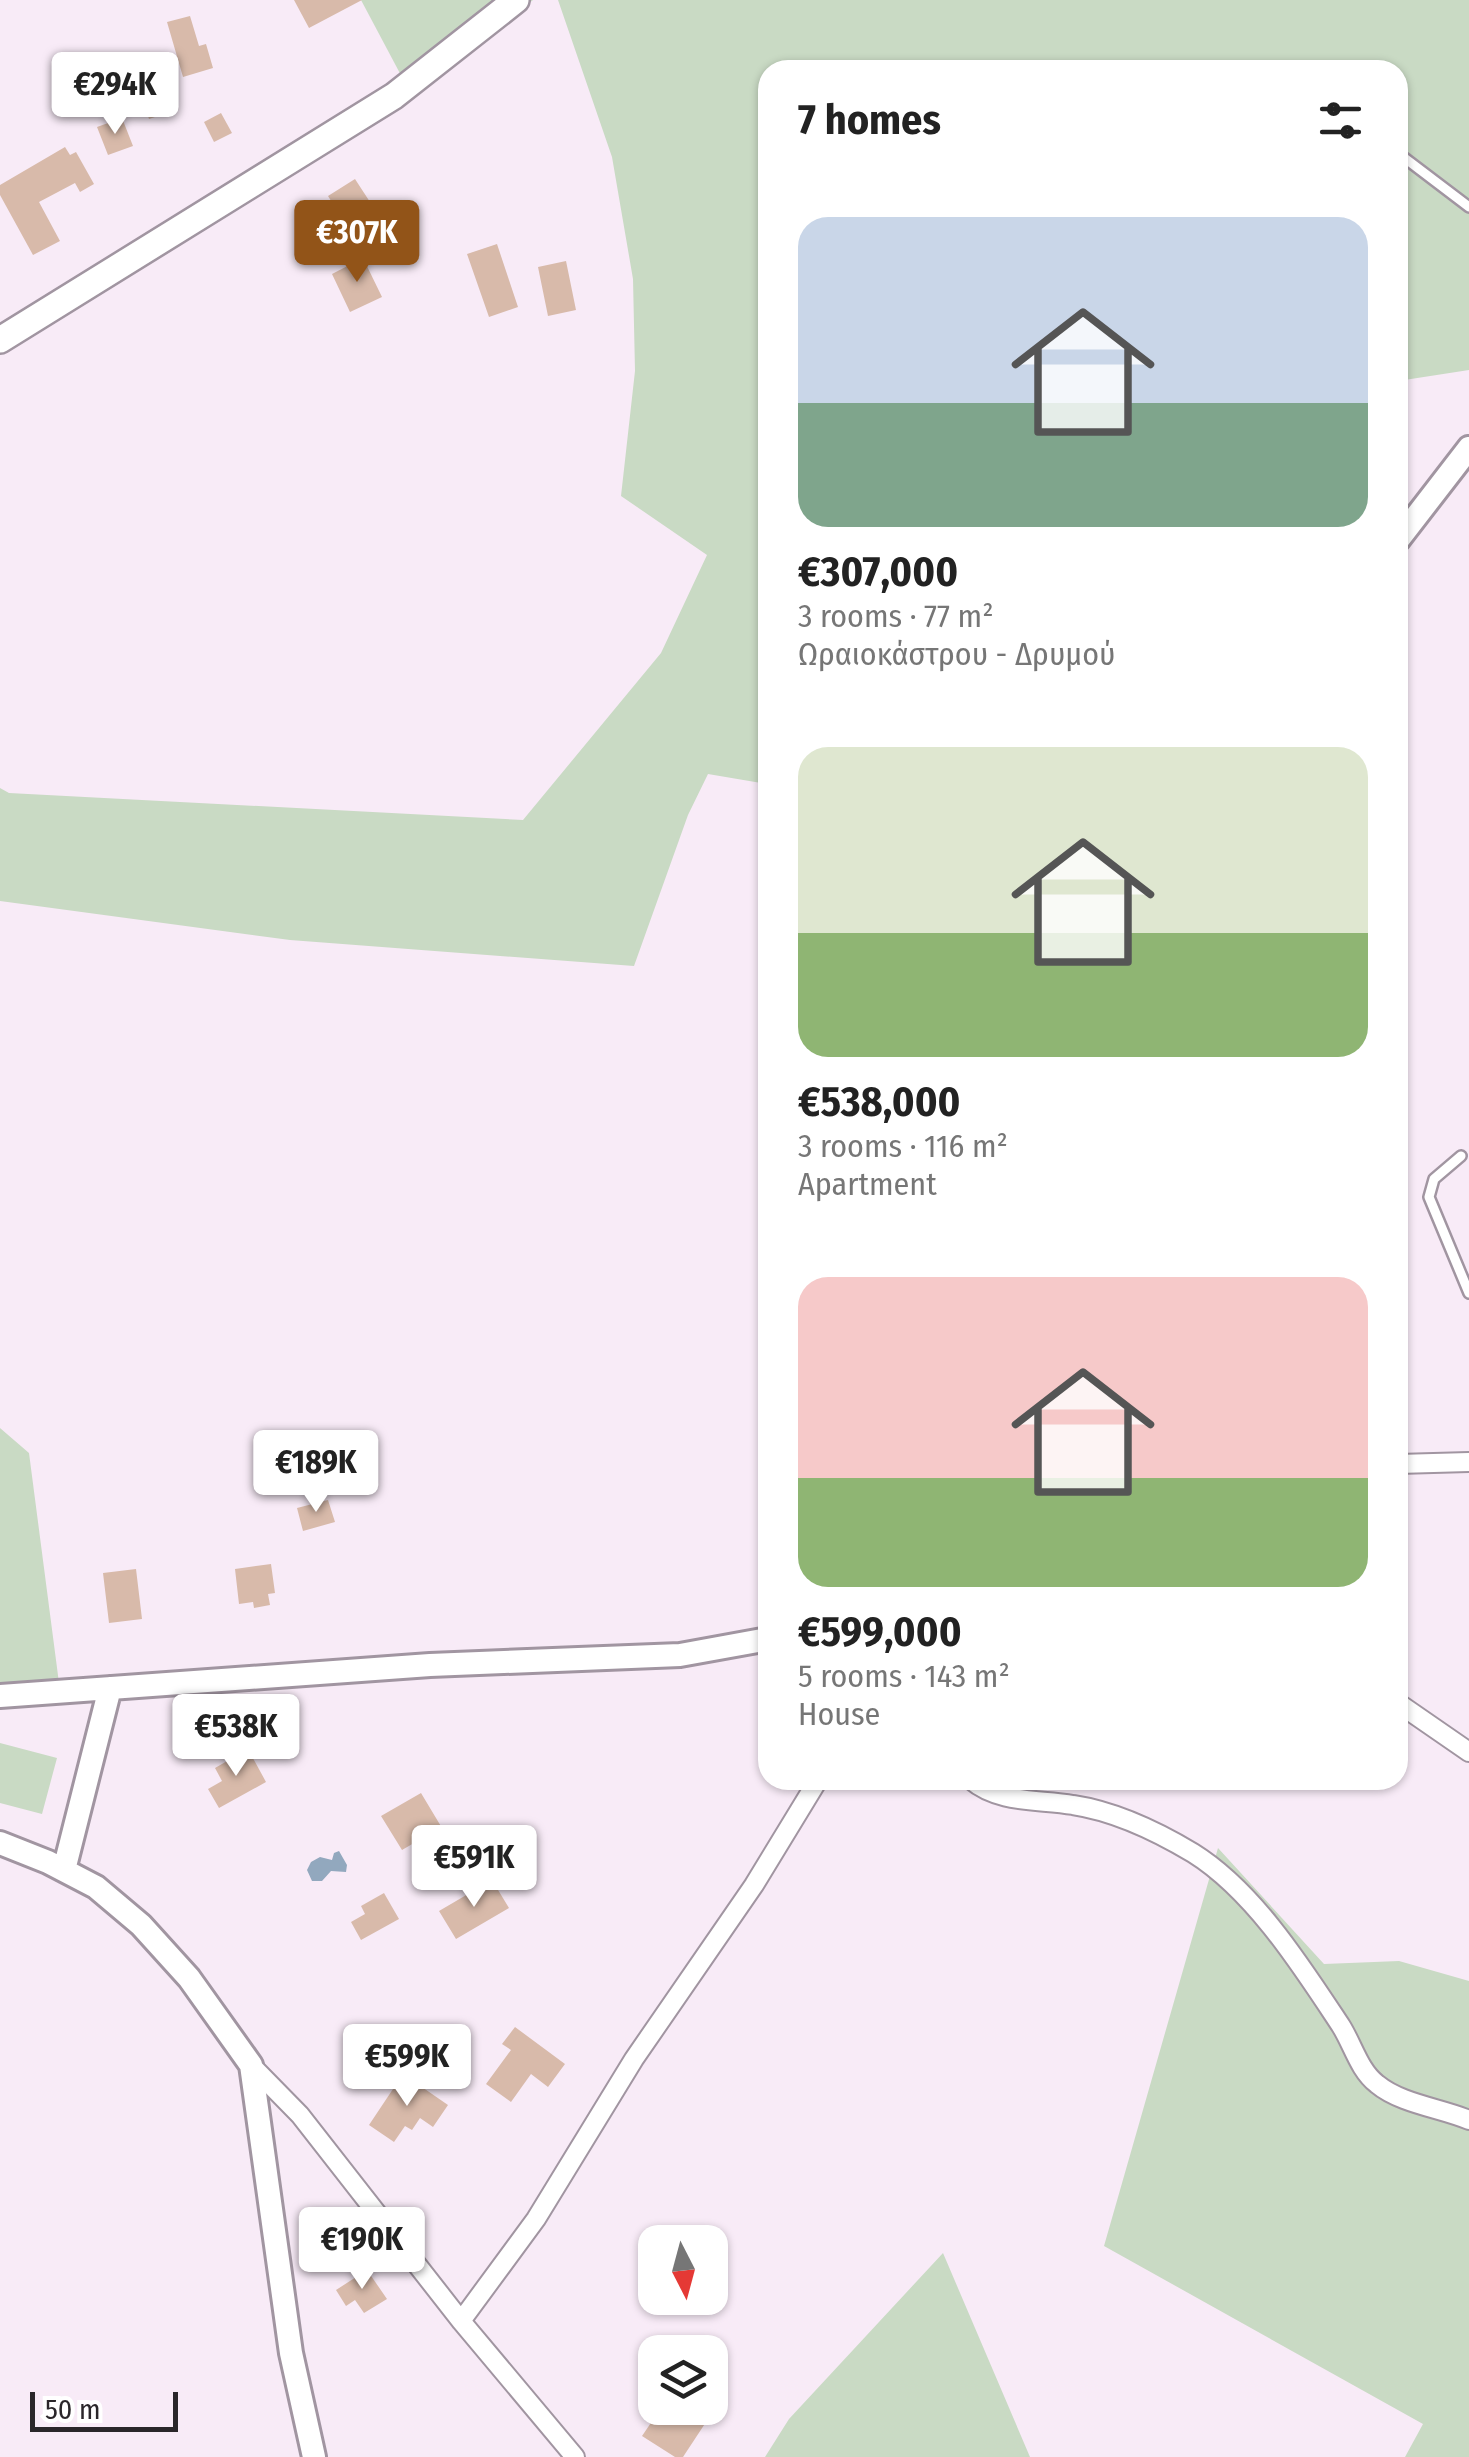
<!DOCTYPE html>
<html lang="en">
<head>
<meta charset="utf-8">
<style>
	body { margin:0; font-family:"Fira Sans Condensed",sans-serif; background:#f6f6f6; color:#222; height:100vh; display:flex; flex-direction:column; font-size:38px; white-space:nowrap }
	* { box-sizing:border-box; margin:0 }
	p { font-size:32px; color:#767676 }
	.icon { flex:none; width:55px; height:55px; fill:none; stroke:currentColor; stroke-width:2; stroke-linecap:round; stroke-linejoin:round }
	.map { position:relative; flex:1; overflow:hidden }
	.details { position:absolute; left:758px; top:60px; width:650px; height:1730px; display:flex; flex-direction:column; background:#fff; border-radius:30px; box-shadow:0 2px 8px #0004 }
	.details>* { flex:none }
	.needle { width:65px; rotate:174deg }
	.fabs { position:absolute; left:638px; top:2225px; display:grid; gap:20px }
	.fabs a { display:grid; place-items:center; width:90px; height:90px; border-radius:20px; background:#fff; box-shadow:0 2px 8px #0004; font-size:50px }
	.scale { position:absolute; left:30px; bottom:25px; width:148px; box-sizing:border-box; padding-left:10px; border:5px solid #2a262a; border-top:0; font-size:28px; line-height:35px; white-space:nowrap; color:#2a262a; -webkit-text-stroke:8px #fff; paint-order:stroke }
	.price { position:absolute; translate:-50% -85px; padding:0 22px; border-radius:10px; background:#fff; color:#222; font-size:32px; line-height:65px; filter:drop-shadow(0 2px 5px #0008) }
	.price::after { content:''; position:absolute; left:50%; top:60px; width:30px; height:22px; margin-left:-15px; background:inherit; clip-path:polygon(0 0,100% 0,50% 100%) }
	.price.on { background:#925418; color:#fff }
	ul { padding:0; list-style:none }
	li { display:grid; align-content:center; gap:20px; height:530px; padding:0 40px }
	li span { display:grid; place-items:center; height:310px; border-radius:30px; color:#555 }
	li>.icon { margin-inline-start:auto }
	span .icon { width:180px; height:180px; fill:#fffc; stroke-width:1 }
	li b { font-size:42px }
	h2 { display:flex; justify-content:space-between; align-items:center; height:120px; padding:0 40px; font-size:42px }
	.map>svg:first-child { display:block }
</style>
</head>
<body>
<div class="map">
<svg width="1469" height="2457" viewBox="0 0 1469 2457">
	<rect width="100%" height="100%" fill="#f8ebf7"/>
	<path fill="#c9dac4" d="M361 0H533L412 96Z
		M558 0H1469V370L1398 381V70H768L767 784 708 774 688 815 634 966 290 940 0 901V788L9 793 523 820 661 653 707 555 621 496 635 371 633 279 612 157Z
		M0 1428 29 1453 59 1683 0 1691Z
		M0 1743 57 1758 42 1814 0 1803Z
		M1218 1848 1324 1964 1399 1961 1469 1981V2457H1405L1423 2424 1104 2246Z
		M943 2253 1030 2457H765L789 2419Z"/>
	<path fill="#92a8be" d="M339 1851 347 1865 346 1872 331 1871 322 1881H312L307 1870 311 1862 320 1857 332 1860 334 1853Z"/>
	<path fill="#d8baaa" d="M294 0H362L309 28Z
		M190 16 199 46 206 44 213 68 183 77 167 22Z
		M162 77 173 111 149 119 138 86Z
		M221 113 232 133 214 142 204 122Z
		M122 118 133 146 108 155 97 127Z
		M65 147 70 155 76 152 94 184 80 192 75 183 39 202 60 241 33 255 0 195V185Z
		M355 179 383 222 355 239 328 196Z
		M497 244 518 307 489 317 467 254Z
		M363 258 382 297 350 312 332 274Z
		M566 261 576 310 548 316 538 267Z
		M328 1500 335 1522 303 1531 297 1508Z
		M271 1564 275 1593 268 1594 270 1605 254 1608 253 1602 239 1604 235 1569Z
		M136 1569 142 1619 109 1623 103 1573Z
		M248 1749 266 1782 219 1808 208 1789 222 1781 215 1768Z
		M421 1793 445 1833 430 1842 426 1836 402 1850 381 1816Z
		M492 1880 509 1908 456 1939 439 1911Z
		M384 1893 399 1919 361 1940 351 1922 365 1914 361 1906Z
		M515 2027 565 2064 548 2087 531 2074 511 2102 486 2084 511 2050 502 2044Z
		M403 2074 448 2105 433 2127 420 2118 412 2130 405 2126 394 2142 369 2125Z
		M367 2270 387 2299 364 2313 355 2300 346 2306 336 2290Z
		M661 2408H697L710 2416 683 2457H675L642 2436Z"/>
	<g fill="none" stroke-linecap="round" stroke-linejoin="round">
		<defs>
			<path id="service" d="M1398 153 1469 207
				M1461 1156 1434 1179 1429 1197 1469 1293"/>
			<path id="minor" d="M1398 1464 1469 1462
				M1398 1703 1469 1752
				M971 1780C999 1804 1039 1799 1073 1805 1113 1811 1158 1832 1193 1853 1254 1891 1302 1967 1341 2026 1353 2045 1359 2070 1377 2084 1401 2104 1441 2108 1469 2120
				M251 2065 300 2115 461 2321 575 2457
				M461 2321 536 2219 634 2059 754 1885 818 1780"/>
			<path id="tertiary" d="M1398 540 1469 448
				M0 1696 430 1665 680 1655 768 1639
				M0 1843 48 1862 96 1887 141 1925 189 1978 251 2065 291 2353 314 2457
				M64 1870 110 1688"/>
			<path id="secondary" d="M0 340 394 96 516 0"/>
		</defs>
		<use href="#service" stroke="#a195a1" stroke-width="14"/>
		<use href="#minor" stroke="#a195a1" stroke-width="22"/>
		<use href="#tertiary" stroke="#a195a1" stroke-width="28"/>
		<use href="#secondary" stroke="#a195a1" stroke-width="30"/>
		<use href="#service" stroke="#fff" stroke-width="9"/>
		<use href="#minor" stroke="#fff" stroke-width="18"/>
		<use href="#tertiary" stroke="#fff" stroke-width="22"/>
		<use href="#secondary" stroke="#fff" stroke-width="25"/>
	</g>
</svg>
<div class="fabs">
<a><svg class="needle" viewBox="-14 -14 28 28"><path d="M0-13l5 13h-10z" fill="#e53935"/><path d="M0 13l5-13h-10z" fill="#767676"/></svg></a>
<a><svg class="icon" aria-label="layers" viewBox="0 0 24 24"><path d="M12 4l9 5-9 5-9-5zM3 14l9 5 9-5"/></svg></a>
</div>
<div class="scale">50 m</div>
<b class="price" style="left:115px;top:137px">€294K</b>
<b class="price on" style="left:357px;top:285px">€307K</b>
<b class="price" style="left:316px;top:1515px">€189K</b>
<b class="price" style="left:236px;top:1779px">€538K</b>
<b class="price" style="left:474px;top:1910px">€591K</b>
<b class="price" style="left:407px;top:2109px">€599K</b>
<b class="price" style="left:362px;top:2292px">€190K</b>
<section class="details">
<h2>7 homes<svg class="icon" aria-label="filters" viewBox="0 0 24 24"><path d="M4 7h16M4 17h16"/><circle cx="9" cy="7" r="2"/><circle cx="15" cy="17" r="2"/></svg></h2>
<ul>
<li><span style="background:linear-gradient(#c9d6e8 60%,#7fa58c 0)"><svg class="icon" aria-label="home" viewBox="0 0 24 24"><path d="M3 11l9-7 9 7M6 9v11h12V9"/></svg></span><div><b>€307,000</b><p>3 rooms · 77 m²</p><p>Ωραιοκάστρου - Δρυμού</p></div></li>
<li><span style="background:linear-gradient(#dfe7d0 60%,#8fb573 0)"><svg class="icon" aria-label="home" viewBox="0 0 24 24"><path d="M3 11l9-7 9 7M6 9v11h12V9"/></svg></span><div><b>€538,000</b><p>3 rooms · 116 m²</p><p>Apartment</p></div></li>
<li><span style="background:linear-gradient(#f6c9c9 65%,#8fb573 0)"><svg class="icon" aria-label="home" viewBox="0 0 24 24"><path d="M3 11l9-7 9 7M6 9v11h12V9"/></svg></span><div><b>€599,000</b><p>5 rooms · 143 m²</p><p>House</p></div></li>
</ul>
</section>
</div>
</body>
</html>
